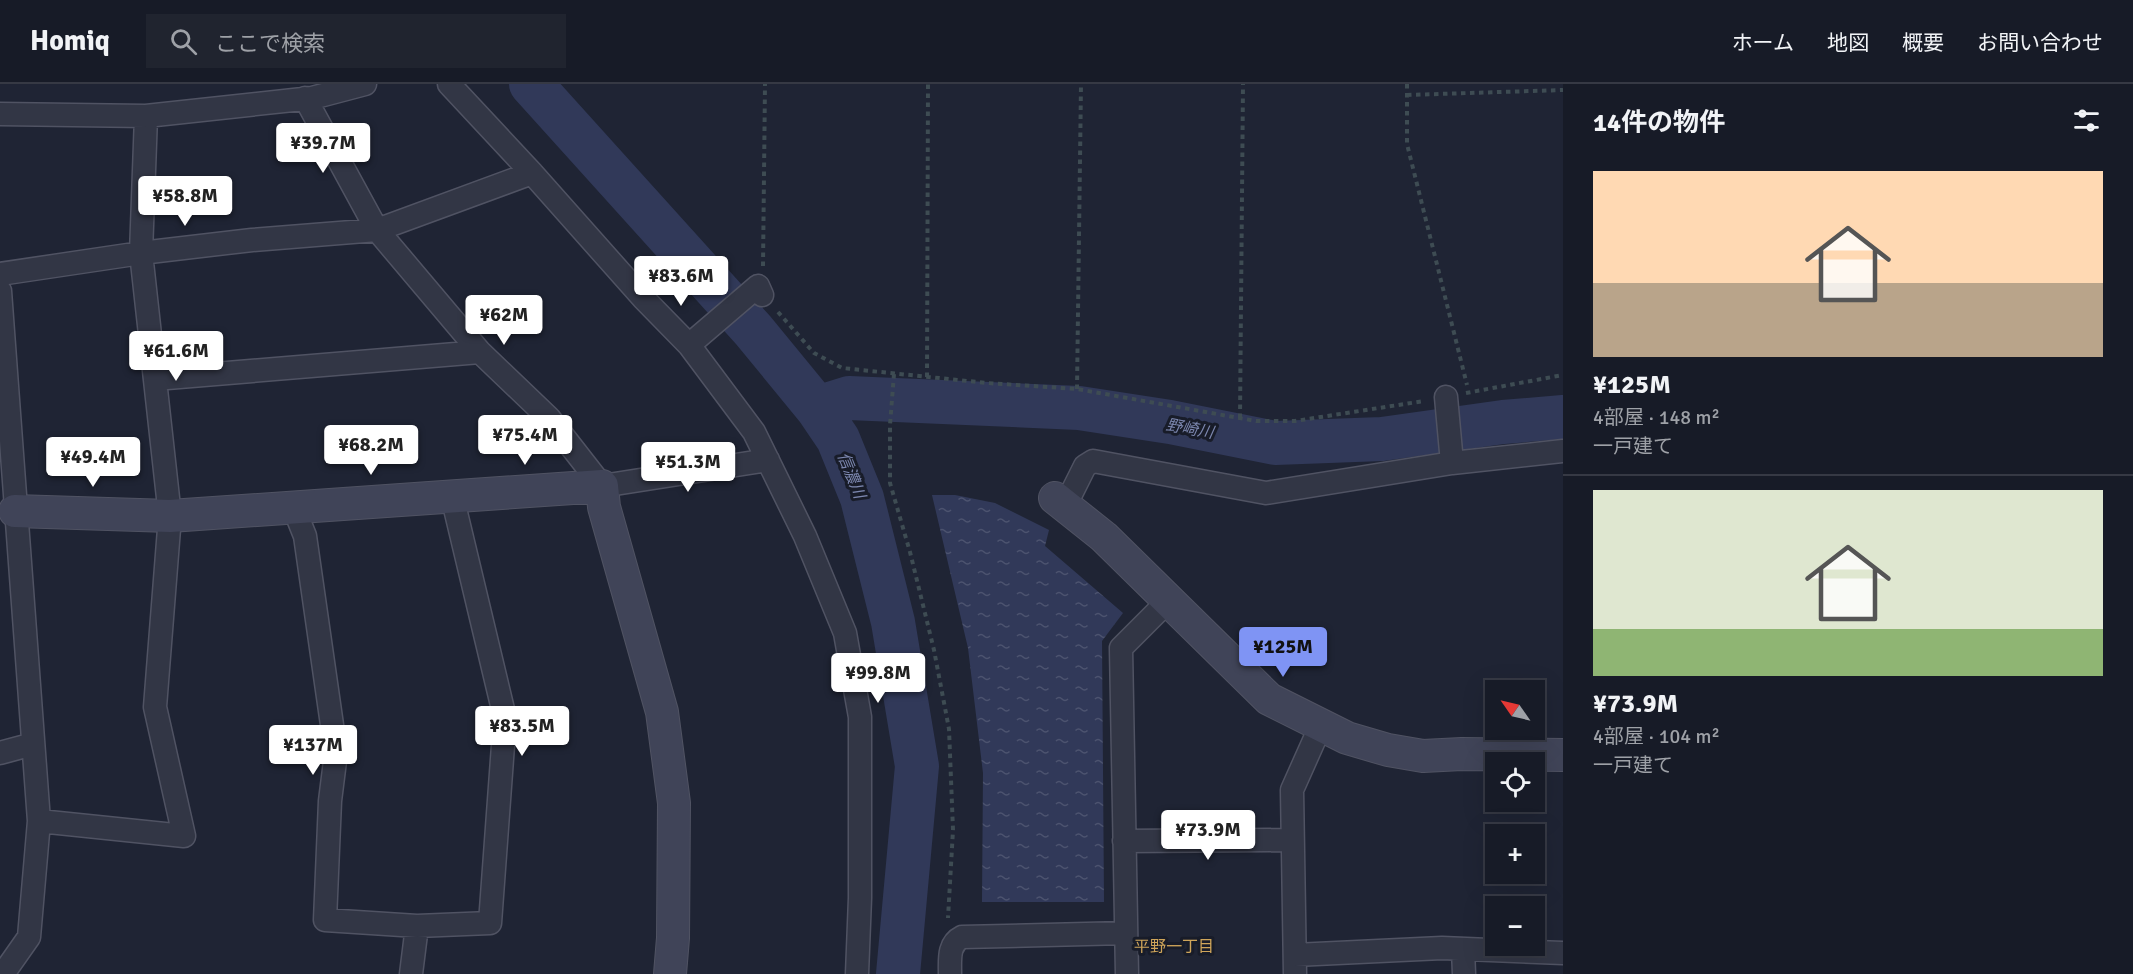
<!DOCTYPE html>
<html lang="ja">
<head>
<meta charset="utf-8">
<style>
	body { margin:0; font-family:Signika,"Noto Sans JP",sans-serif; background:#20242f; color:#f1f3f6; height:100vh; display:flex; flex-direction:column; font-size:22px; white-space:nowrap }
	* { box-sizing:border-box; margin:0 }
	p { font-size:20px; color:#9ea1a7 }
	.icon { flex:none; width:33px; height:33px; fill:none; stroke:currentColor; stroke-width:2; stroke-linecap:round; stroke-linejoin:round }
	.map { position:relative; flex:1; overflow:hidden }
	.details { display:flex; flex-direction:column; background:#171b27; width:570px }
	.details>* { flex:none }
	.needle { width:39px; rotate:304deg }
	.buttons { position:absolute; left:1485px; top:596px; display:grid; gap:12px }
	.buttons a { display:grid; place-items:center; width:60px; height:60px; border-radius:0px; background:#171b27; box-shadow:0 6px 24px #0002,0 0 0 2px #363944; font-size:30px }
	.price { position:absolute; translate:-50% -51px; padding:0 14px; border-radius:6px; background:#fff; color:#222; font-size:20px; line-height:39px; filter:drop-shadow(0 2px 3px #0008) }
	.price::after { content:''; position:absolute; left:50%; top:36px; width:18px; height:14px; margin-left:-9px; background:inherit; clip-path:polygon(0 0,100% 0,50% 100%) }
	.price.active { background:#7f94f4; color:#111 }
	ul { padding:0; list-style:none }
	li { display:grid; align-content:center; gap:12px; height:318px; padding:0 30px }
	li+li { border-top:2px solid #363944 }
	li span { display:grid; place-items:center; height:186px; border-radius:0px; color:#555 }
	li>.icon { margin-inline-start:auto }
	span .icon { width:108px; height:108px; fill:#fffc; stroke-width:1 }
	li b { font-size:26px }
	h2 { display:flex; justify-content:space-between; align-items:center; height:72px; padding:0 30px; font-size:26px }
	header { display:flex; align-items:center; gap:36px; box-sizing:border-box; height:84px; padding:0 30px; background:#171b27; border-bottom:2px solid #363944 }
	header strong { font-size:28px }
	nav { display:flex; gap:33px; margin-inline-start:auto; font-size:21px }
	.search { width:420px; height:54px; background:#20242f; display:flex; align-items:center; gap:15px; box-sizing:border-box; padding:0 21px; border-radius:0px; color:#9ea1a7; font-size:22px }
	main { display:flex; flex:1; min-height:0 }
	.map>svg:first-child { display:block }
</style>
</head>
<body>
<header>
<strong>Homiq</strong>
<div class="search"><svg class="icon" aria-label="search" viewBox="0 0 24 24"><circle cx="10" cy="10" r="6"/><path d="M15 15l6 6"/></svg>ここで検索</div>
<nav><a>ホーム</a><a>地図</a><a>概要</a><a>お問い合わせ</a></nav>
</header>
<main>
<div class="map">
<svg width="1563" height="890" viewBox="0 0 1563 890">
	<defs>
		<pattern id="water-ripples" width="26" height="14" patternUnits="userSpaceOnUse" patternTransform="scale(1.5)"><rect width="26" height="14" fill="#313959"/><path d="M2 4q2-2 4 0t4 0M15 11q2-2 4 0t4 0" fill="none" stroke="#4c536f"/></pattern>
	</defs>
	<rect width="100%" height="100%" fill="#1f2434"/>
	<path fill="url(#water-ripples)" d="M932 411H955L995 419 1049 446 1045 462 1123 529 1102 557 1104 818H982L983 689 968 564Z"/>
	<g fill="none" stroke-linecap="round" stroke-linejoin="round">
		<path stroke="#313959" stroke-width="44" d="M531 0 753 246 817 324 838 355 862 414 893 538 917 682 898 890
			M817 324 849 314 1079 324 1170 338 1275 359 1382 355 1503 338 1563 333"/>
		<defs>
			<path id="street" d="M449 0 532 89 643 214 689 261 754 348 805 452 845 549 860 633V814L857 890
				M305 14 377 146 480 268 549 334 602 402 768 376
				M0 30 146 32 312 14 365 0
				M0 190 141 169 252 156 377 146 532 89
				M0 207 39 737 29 853 3 890
				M689 261 758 202 762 211
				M155 295 480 268
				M1446 313 1452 379
				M293 422 305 452 336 669 330 717 325 836 417 842 490 839 505 634 452 412
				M1065 422 1085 382 1093 377 1266 409 1452 379 1563 367
				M0 669 33 660
				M39 737 184 752 155 623 170 432 141 169 146 32
				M1124 757 1292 756
				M1463 865 1464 890
				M1295 871 1442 864 1563 869
				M411 890 417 842
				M950 890C950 875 948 860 962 853L1126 849
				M1127 890 1121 564 1169 516
				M1295 890 1292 706 1321 641"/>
			<path id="secondary" d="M1055 414 1104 453 1269 615 1347 654 1388 666 1423 672 1462 670 1563 671
				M15 427 170 432 602 402 604 423 662 628 674 719 673 854 670 890"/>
		</defs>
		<use href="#street" stroke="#505363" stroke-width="25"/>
		<use href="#secondary" stroke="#505363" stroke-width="34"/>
		<path stroke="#3e4c53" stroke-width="4" stroke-dasharray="4.5 4.5" stroke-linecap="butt" d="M1407 0V60L1467 301
			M1407 11 1563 6
			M763 182 765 0
			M778 228 814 269 842 284 987 299 1077 305 1256 337H1295L1424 317
			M894 290 890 341V399L910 468 934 566 949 645 953 746 948 834
			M927 293 928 0
			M1077 305 1081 0
			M1466 309 1563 291
			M1240 334 1243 0"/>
		<use href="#street" stroke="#323645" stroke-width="22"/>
		<use href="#secondary" stroke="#404458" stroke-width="32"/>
	</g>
	<g text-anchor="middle" stroke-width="6" stroke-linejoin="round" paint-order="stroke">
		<g font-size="16" font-style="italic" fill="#7c87af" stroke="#181c29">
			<text transform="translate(1190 344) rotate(10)" y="6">野崎川</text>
			<text transform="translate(852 391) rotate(68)" y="6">信濃川</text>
		</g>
		<g font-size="16" fill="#cfa55a" stroke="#181c29">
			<text x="1174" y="868">平野一丁目</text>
		</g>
	</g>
</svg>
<div class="buttons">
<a><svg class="needle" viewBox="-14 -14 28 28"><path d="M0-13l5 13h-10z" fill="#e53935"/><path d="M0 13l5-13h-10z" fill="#9ea1a7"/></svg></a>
<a><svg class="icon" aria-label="locate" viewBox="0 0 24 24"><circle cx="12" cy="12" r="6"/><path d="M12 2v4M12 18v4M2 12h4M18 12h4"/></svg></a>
<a>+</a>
<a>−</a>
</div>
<b class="price" style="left:323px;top:90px">¥39.7M</b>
<b class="price" style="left:185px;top:143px">¥58.8M</b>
<b class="price" style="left:681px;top:223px">¥83.6M</b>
<b class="price" style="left:504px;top:262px">¥62M</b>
<b class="price" style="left:176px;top:298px">¥61.6M</b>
<b class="price" style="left:525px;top:382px">¥75.4M</b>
<b class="price" style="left:371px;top:392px">¥68.2M</b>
<b class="price" style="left:93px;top:404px">¥49.4M</b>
<b class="price" style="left:688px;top:409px">¥51.3M</b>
<b class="price active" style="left:1283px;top:594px">¥125M</b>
<b class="price" style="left:878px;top:620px">¥99.8M</b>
<b class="price" style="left:522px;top:673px">¥83.5M</b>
<b class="price" style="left:313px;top:692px">¥137M</b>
<b class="price" style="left:1208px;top:777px">¥73.9M</b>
</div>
<section class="details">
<h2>14件の物件<svg class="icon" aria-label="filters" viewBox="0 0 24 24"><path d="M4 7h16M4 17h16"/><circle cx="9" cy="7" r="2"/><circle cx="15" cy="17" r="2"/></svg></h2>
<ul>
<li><span style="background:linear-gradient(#ffd9b3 60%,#b9a48a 0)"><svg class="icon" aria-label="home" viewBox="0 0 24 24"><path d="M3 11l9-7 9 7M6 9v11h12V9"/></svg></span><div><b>¥125M</b><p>4部屋 · 148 m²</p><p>一戸建て</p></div></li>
<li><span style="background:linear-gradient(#dfe7d0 75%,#8fb573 0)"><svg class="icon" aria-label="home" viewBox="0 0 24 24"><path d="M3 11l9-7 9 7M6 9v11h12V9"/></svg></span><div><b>¥73.9M</b><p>4部屋 · 104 m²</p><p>一戸建て</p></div></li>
</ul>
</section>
</main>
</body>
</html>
